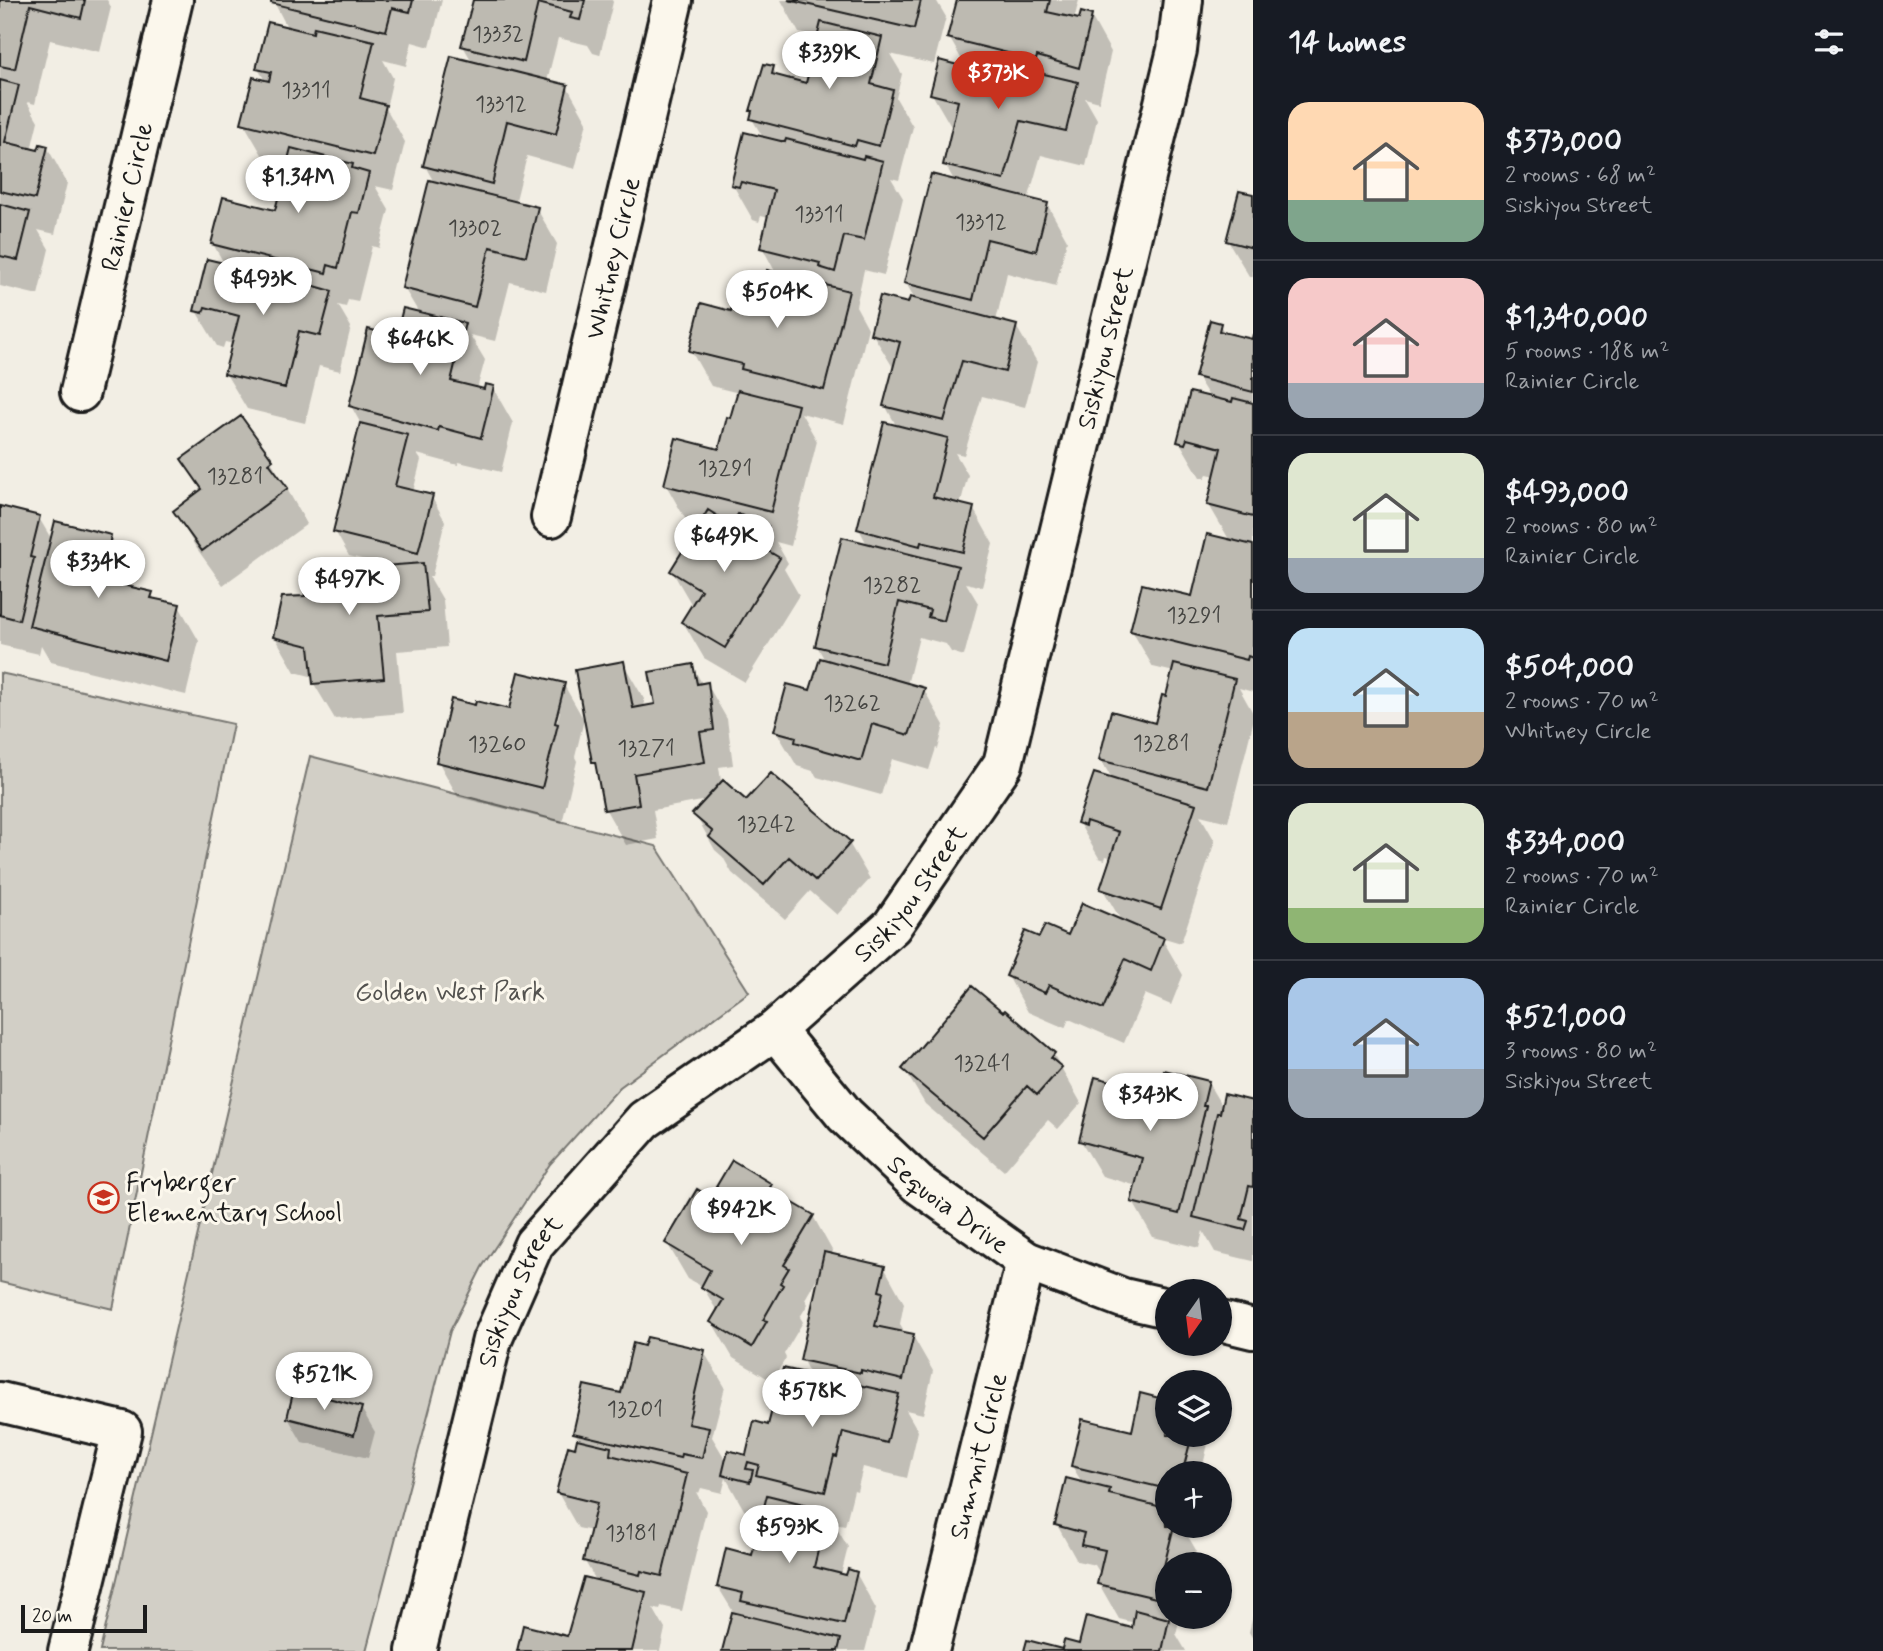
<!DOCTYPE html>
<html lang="en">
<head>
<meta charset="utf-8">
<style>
	body { margin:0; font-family:Mynerve,sans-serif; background:#20242c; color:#f1f3f6; height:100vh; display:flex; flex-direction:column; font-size:26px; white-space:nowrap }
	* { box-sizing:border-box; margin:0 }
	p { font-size:23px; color:#9ea1a6 }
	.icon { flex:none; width:38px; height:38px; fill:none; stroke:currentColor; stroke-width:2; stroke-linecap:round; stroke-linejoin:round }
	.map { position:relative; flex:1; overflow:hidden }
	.details { display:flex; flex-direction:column; background:#171b24; width:630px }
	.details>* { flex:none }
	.needle { width:46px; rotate:194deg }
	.fabs { position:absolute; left:1155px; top:1279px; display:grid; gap:14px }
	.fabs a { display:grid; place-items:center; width:77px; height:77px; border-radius:50%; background:#171b24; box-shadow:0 2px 5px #0004; font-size:35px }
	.scale { position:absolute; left:21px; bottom:18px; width:126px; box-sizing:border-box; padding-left:7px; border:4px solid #1c1c1c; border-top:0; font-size:19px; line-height:24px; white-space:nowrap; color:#1c1c1c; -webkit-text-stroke:5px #fbf7ec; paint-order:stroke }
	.price { position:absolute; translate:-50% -60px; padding:0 16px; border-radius:24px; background:#fff; color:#222; font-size:23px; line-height:46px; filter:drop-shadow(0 2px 4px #0008) }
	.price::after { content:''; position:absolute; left:50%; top:42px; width:21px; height:16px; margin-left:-10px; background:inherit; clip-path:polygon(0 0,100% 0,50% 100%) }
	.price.selected { background:#c8321e; color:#fff }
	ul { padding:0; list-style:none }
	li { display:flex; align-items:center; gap:21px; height:175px; padding:0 35px }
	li+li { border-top:2px solid #363941 }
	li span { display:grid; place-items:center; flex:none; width:196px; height:140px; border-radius:21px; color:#555 }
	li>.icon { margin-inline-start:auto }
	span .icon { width:84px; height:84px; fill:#fffc; stroke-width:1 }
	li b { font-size:30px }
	h2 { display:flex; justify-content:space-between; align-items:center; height:84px; padding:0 35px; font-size:30px }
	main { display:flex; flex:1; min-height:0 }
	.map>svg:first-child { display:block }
</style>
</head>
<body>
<main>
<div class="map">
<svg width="1253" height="1651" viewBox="0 0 1253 1651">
	<rect width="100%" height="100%" fill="#f2eee4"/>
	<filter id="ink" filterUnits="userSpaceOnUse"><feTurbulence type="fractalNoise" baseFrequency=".0143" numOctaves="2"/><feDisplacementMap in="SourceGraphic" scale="14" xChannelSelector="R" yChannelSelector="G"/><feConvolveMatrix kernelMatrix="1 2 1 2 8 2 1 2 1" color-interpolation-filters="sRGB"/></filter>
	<g filter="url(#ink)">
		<path fill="#d2cfc6" stroke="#777671" stroke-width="2" d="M0 673 233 724 113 1309 0 1282Z
			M310 756 656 846 749 992 620 1087 550 1164 482 1267 450 1331 366 1651H100Z"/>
		<path fill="#0003" fill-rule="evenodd" d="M0 0H107L111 7 100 52 50 40 35 104 27 102 38 121 31 150 39 153 47 147 67 183 55 234 38 230 49 249 38 295 0 286Z
			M273 0H442L430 47 412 42 406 66 383 60 393 78 386 108 405 142 393 190 375 186 389 210 379 248 372 246 358 302 348 300 346 307 338 305 351 327 340 371 319 366 305 423 247 409 226 374 234 344 225 342 223 348 217 346 196 311 225 265 213 244 277 212 289 164 264 158 243 122 266 82 258 69 288 29Z
			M475 0H612L613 2 600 55 593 53 588 45 558 38 547 81 567 86 587 122 575 169 527 156 515 204 537 209 557 244 546 291 510 282 495 341 470 335 485 360 477 389 485 391 493 388 513 423 501 472 459 462 458 465 417 454 421 460 413 492 431 496 445 521 432 576H429L443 600 447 647 397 651 403 713 335 719 314 684V677L295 672 275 637 306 598 391 566 349 556 335 531 361 424 351 406 397 338 419 313 404 288 435 184 425 166 473 63 463 46Z
			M781 0H936L946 17 934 64 890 54 902 74 896 98 913 127 899 180 891 178 903 198 884 275 864 270 856 306 868 328 844 424 801 413 817 441 791 546 776 542 788 563 784 569 799 595 745 682 704 658 683 622 693 607 672 571 701 524 686 520 666 485 720 451 739 393 711 386 691 351 733 313 759 307 777 275 762 247 769 218 761 216 759 222 753 220 733 185 764 139 752 119 773 68 778 78 807 85 819 37 799 33Z
			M959 0H1079L1074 20 1080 22 1091 16 1111 52 1099 102 1085 98 1097 119 1086 166 1041 155 1028 200 1047 204 1067 240 1056 286 1007 273 996 321 1016 326 1037 362 1025 407 982 396 964 455 955 453 968 475 960 505 973 508 993 544 982 587 966 583 978 603 964 656 951 652 946 644 919 637 907 685 924 690 944 725 938 749 936 748 929 770 892 759 881 795 817 777 813 771 797 766 776 731 812 693 826 662 817 646 868 546 859 529 897 427 885 405 894 369 872 333 916 301 906 283 955 182 945 164 953 130 932 94 967 69 949 37Z
			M1253 196V277L1249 276 1228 241Z
			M1220 325 1225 334 1253 341V692L1239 688 1253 713V723L1228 822 1200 815 1215 841 1181 943 1161 937 1183 975 1171 1005 1145 994 1124 1043 1069 1019 1065 1028 1028 1012 1008 976 1040 940 1069 937 1122 922 1102 888 1113 858 1106 856 1105 860 1099 858 1079 823 1113 781 1101 760 1156 725 1167 698 1174 672 1153 667 1132 631 1193 598 1230 541 1209 505 1216 476 1207 474 1205 478 1200 477 1179 441 1210 398 1197 377Z
			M183 460 271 461 307 524 223 585 195 546 175 511 202 492Z
			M0 508 39 518 52 540 110 536 131 572 129 580 121 578 119 586 151 593 156 601 179 606 199 641 186 695 51 662 41 645 39 654 0 645Z
			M623 663 644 699 645 708 657 706 692 666 703 685 707 684 727 719 733 765 719 767 721 781 746 803 849 843 870 879 837 915 810 891 785 919 732 873 723 857 715 850 695 814 707 800 653 810 658 839 626 845 606 810 598 770 593 762Z
			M564 685 584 720 575 757 577 761 562 823 458 797 438 761 510 711ZM556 711H560L555 732 552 731Z
			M1003 1015 1054 1055 1081 1103 1058 1129 1048 1120 1004 1171 925 1104 904 1069Z
			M1208 1083 1223 1108 1253 1103V1261L1215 1252 1203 1231 1199 1248 1153 1237 1133 1202 1137 1186 1102 1176 1081 1141 1159 1095Z
			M771 1185 777 1195 813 1216 833 1252 831 1255 884 1267 904 1303 900 1324 903 1329 902 1333 913 1336 933 1371 923 1414 906 1410 918 1431 907 1478 863 1467 857 1491 854 1490 845 1526 834 1524 848 1547 841 1575 848 1577 856 1573 876 1609 865 1651H724L734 1613 718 1587 753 1557 764 1515 744 1510 726 1478 722 1493 701 1488 699 1493 696 1492 706 1511 682 1611 661 1606 660 1610 653 1608 665 1629 660 1651H519L568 1638 597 1582 584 1560 592 1531 578 1528 558 1493 576 1450 579 1439 575 1433 622 1395 704 1352 725 1387 712 1437 727 1462 747 1457 811 1376 802 1359 820 1273 805 1299 808 1304 800 1317 803 1322 784 1354 786 1358 772 1381 733 1358 712 1322 718 1313 703 1287 688 1279 667 1243 710 1199Z
			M1142 1395 1167 1402V1435H1210L1201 1474H1167V1509L1165 1508 1167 1513V1526H1182L1196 1550 1193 1564H1167V1617H1180L1176 1634 1186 1651H1026H1063L1133 1630 1135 1623 1119 1619 1099 1584 1101 1575 1095 1565 1077 1561 1057 1525 1083 1484 1072 1466 1133 1433Z
			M361 1408 375 1432 368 1458 302 1442 288 1418Z
			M1253 1616V1639L1249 1632Z"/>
		<path fill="#bdbab1" stroke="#1c1c1c" stroke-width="2" d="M0 0H85L81 18 30 5 15 69 0 66Z
			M271 0H413L410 12 392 8 386 31 271 3Z
			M473 0H585L580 20 570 18 572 12 538 3 524 62 461 46Z
			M788 0H921L914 29Z
			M957 0H1050L1047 12 1079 19 1081 12 1092 15 1079 68 1037 56 1036 60 947 38Z
			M268 22 313 33 314 27 374 41 360 98 386 105 373 156 241 123 253 77 269 81 271 72 256 69Z
			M821 22 882 37 871 84 893 90 879 146 857 140 855 146 750 119 752 111H750L764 64 774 66 772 74 806 83Z
			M451 56 568 85 556 134 507 121 492 184 423 166Z
			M968 56 1078 82 1066 131 1021 121 1004 180 943 165 958 101 930 94 939 60 965 67Z
			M0 80 19 85 5 142 38 150 40 144 48 146 35 199 0 191Z
			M744 132 785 142 786 139 863 159 864 156 883 161 864 240 844 236 835 272 819 267 820 263 760 248 774 190 741 182 739 187 731 185Z
			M291 148 353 164 352 168 369 173 359 213 352 212 338 268 328 265 326 273 211 244 223 197 275 210Z
			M931 174 1048 203 1036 251 987 239 973 300 904 283Z
			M429 180 538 207 526 256 490 247 475 307 402 288Z
			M1239 191 1253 194V248L1226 241Z
			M0 204 30 212 18 260 0 256Z
			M207 259 249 269 250 265 311 280V285L332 291 320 336 299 331 285 388 224 374 239 316 205 307 203 313 194 311Z
			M767 270 849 291 824 390 741 369 742 364 689 351 701 303 731 311 734 299 758 305Z
			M880 296 908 303 910 297 1017 325 1005 372 962 361 944 421 883 406 900 342 870 334Z
			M403 308 465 323 451 381 484 389 485 384 494 386 481 438 439 427 438 431 349 406 368 329 396 336Z
			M1210 320 1221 323 1219 331 1252 339 1253 334V392L1195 377Z
			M738 390 798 405 771 512 664 485 676 438 719 449 727 417 730 418Z
			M1190 392 1232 402 1233 398 1253 403V517L1207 505 1221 448 1187 439 1185 444 1177 442Z
			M241 416 273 460 269 463 288 488 202 551 173 511 202 489 181 459Z
			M884 422 948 438 933 497 974 507 963 552 921 542 920 546 857 529Z
			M360 423 408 435 395 486 433 495 418 553 333 532Z
			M0 506 40 516 30 557 34 558 19 620 0 615Z
			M708 510 732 525 738 514 768 526 758 545 780 558 725 648 681 622 701 590 670 571Z
			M55 521 111 535 109 546 101 544 92 578 153 592 151 598 180 604 166 661 29 626Z
			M1207 534 1253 545V658L1248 656 1247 660 1130 631 1142 584 1192 596Z
			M842 537 958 566 944 621 928 617 930 610 899 602 884 663 815 646Z
			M423 563 428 612 378 616 384 678 313 684 309 646 273 637 282 597 305 596 303 572Z
			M820 658 925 688 909 735 872 724 861 761 795 742 796 737 774 731 787 684 810 690Z
			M624 661 633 708 655 704 649 672 693 664 697 684 708 682 714 730 700 732 705 762 634 774 639 804 604 810 595 762H592L575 670Z
			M1174 664 1235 679 1208 787 1099 760 1111 711 1155 723 1162 695 1166 696Z
			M518 672 565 683 555 723 558 724 542 788 436 762 451 699 475 705 476 701 509 709Z
			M771 773 851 842 816 881 789 857 764 885 709 837 713 832 692 814 723 780 746 800Z
			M1094 773 1196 804 1161 909 1100 889 1119 832 1086 821 1085 826 1077 823Z
			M1082 903 1164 938 1151 971 1125 959 1103 1009 1049 985 1045 993 1006 976 1025 931 1039 937 1045 925 1068 935Z
			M972 986 1003 1012 1005 1010 1055 1053 1051 1058 1062 1067 1037 1095 1027 1086 983 1137 902 1069Z
			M1164 1070 1209 1081 1203 1106H1206L1179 1214 1131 1202 1142 1158 1079 1141 1095 1077 1158 1093Z
			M1224 1094 1253 1101V1187L1249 1186 1241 1219 1248 1221 1245 1230 1193 1217 1217 1113H1220Z
			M732 1160 772 1184 769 1189 814 1215 784 1265 789 1268 780 1283 783 1285 763 1320 767 1321 752 1347 710 1322 723 1300 701 1287 710 1270 665 1243 697 1189 710 1197Z
			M824 1252 885 1266 879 1291 883 1292 875 1326 914 1334 903 1380 861 1370V1373L800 1360Z
			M647 1337 705 1350 688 1424 709 1428 702 1458 681 1454 680 1458 573 1433 584 1385 621 1393 633 1343 644 1346Z
			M783 1368 899 1394 887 1443 843 1432 837 1457 834 1456 825 1492 756 1475 759 1465 748 1462 746 1469 753 1470 750 1482 722 1475 728 1450 746 1455 754 1421 768 1425Z
			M294 1389 362 1407 354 1435 287 1418Z
			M1140 1393 1167 1400V1435H1192L1182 1474H1167V1489L1071 1466 1082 1419 1132 1431Z
			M577 1439 611 1447 610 1455 687 1474 662 1576 641 1571 640 1575 583 1561 597 1503 556 1493 568 1446 575 1448Z
			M1066 1478 1110 1489 1109 1494 1166 1508 1167 1526H1174L1156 1598 1097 1584 1105 1550 1081 1545 1084 1533 1055 1525Z
			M767 1495 828 1510 814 1567 846 1575 848 1569 857 1572 844 1624 741 1601 743 1593 717 1587 726 1548 752 1555Z
			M584 1577 646 1592 632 1651H517L523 1625 567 1636Z
			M1135 1610 1169 1619 1162 1651H1024L1027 1640 1062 1649 1064 1640 1079 1644 1086 1616 1132 1628Z
			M732 1612 841 1639 838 1651H722Z"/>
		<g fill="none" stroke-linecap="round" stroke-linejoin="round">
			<defs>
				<g id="minor">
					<path id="s1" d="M80 392 173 0"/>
					<path id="s2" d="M551 517 673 0"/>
					<path id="s3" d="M775 1030 845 1115 918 1184 1026 1261 1123 1298 1167 1308"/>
					<path d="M1220 1321 1253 1329"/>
					<path d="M0 1402 122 1431 68 1651"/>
					<path id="s4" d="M416 1651 492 1340 534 1244 644 1120 775 1030 892 926 1003 764 1177 50 1183 0"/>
					<path id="s5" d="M929 1651 1026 1261"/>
				</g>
			</defs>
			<use href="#minor" stroke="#1c1c1c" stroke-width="44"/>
			<use href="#minor" stroke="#fbf7ec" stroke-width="38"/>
		</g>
	</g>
	<defs>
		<symbol id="school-ring" viewBox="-11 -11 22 22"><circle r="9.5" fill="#fbf7ec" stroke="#c8321e" stroke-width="1.5"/><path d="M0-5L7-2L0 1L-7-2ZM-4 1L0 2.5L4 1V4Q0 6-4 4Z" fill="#c8321e"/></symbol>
	</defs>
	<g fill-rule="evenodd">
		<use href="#school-ring" x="86" y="1180" width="35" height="35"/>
	</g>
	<g text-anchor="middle" stroke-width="6" stroke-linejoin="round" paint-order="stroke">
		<g font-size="23" fill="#444441">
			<text x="498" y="41">13332</text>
			<text x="306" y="97">13311</text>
			<text x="501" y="111">13312</text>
			<text x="819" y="221">13311</text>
			<text x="981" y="229">13312</text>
			<text x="475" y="235">13302</text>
			<text x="725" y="475">13291</text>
			<text x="235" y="483">13281</text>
			<text x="892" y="592">13282</text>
			<text x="1194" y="622">13291</text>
			<text x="852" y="710">13262</text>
			<text x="1161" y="750">13281</text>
			<text x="497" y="751">13260</text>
			<text x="646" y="755">13271</text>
			<text x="766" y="831">13242</text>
			<text x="982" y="1070">13241</text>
			<text x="635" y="1416">13201</text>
			<text x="631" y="1540">13181</text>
		</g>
		<g font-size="26" fill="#1c1c1c" stroke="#fbf7ec">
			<text dy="9" stroke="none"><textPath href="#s1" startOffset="201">Rainier Circle</textPath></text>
			<text dy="9" stroke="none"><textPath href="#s2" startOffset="266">Whitney Circle</textPath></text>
			<text dy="9" stroke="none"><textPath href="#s4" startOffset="1531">Siskiyou Street</textPath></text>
			<text dy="9" stroke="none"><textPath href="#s4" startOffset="943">Siskiyou Street</textPath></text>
			<text dy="9" stroke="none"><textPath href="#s3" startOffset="247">Sequoia Drive</textPath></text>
			<text dy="9" stroke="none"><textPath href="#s4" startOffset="376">Siskiyou Street</textPath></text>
			<text dy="9" stroke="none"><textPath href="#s5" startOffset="201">Summit Circle</textPath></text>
		</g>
		<g font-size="26" fill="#53524f" stroke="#fbf7ec">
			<text x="450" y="1000">Golden West Park</text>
		</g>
		<g font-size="26" fill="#1c1c1c" stroke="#fbf7ec" text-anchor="start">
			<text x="126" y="1191">Fryberger<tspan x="126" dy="30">Elementary School</tspan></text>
		</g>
	</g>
</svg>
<div class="fabs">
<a><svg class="needle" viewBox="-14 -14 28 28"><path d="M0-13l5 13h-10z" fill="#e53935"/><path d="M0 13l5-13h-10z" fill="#9ea1a6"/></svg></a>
<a><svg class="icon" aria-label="layers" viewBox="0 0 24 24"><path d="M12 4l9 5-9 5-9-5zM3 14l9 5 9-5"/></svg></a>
<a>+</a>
<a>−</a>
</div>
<div class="scale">20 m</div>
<b class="price" style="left:829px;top:91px">$339K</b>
<b class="price selected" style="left:998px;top:111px">$373K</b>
<b class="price" style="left:298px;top:215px">$1.34M</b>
<b class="price" style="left:263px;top:317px">$493K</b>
<b class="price" style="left:777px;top:330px">$504K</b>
<b class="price" style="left:420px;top:377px">$646K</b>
<b class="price" style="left:724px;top:574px">$649K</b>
<b class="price" style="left:98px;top:600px">$334K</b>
<b class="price" style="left:349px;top:617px">$497K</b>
<b class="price" style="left:1150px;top:1133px">$343K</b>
<b class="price" style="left:741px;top:1247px">$942K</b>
<b class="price" style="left:324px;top:1412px">$521K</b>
<b class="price" style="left:812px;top:1429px">$578K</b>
<b class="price" style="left:789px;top:1565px">$593K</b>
</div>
<section class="details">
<h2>14 homes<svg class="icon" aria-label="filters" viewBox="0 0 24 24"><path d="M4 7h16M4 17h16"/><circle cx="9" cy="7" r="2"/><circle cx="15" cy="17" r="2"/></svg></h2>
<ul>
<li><span style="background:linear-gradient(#ffd9b3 70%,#7fa58c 0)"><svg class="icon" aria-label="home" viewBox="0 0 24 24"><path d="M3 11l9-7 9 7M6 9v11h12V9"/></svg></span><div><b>$373,000</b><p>2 rooms · 68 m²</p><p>Siskiyou Street</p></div></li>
<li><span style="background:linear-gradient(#f6c9c9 75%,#9aa5b1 0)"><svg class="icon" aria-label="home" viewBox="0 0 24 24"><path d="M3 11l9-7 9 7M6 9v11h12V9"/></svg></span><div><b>$1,340,000</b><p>5 rooms · 188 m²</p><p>Rainier Circle</p></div></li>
<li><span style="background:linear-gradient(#dfe7d0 75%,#9aa5b1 0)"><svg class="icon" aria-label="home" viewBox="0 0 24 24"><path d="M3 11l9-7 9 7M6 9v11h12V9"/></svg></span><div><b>$493,000</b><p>2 rooms · 80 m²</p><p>Rainier Circle</p></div></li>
<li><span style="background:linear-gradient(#bfe0f5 60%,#b9a48a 0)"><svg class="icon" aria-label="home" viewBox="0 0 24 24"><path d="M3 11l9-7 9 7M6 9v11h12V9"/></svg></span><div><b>$504,000</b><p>2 rooms · 70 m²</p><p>Whitney Circle</p></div></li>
<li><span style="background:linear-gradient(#dfe7d0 75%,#8fb573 0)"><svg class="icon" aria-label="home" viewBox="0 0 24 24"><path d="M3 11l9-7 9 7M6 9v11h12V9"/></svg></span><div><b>$334,000</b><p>2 rooms · 70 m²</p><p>Rainier Circle</p></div></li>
<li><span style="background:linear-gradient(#a9c7e8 65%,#9aa5b1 0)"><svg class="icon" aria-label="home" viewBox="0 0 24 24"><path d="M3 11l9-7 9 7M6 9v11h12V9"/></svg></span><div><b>$521,000</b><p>3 rooms · 80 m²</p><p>Siskiyou Street</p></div></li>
</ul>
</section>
</main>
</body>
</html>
